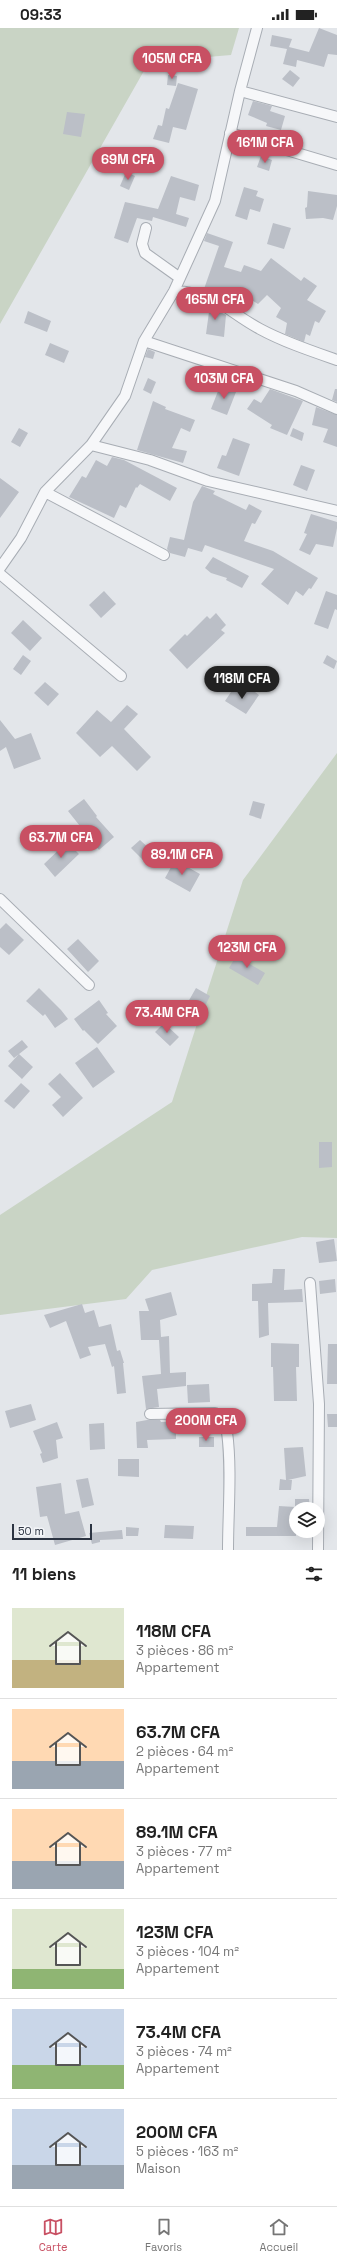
<!DOCTYPE html>
<html lang="fr">
<head>
<meta charset="utf-8">
<style>
	body { margin:0; font-family:"Space Grotesk",sans-serif; background:#f6f6f6; color:#222; height:100vh; display:flex; flex-direction:column; font-size:15px; white-space:nowrap }
	* { box-sizing:border-box; margin:0 }
	p { font-size:13px; color:#767676 }
	.icon { flex:none; width:22px; height:22px; fill:none; stroke:currentColor; stroke-width:2; stroke-linecap:round; stroke-linejoin:round }
	.map { position:relative; height:1522px; overflow:hidden }
	.panel { display:flex; flex-direction:column; background:#fff; flex:1 }
	.panel>* { flex:none }
	.tools { position:absolute; left:289px; top:1474px; display:grid; gap:8px }
	.tools a { display:grid; place-items:center; width:36px; height:36px; border-radius:50%; background:#fff; box-shadow:0 4px 16px #0002; font-size:20px }
	.scale { position:absolute; left:12px; bottom:10px; width:80px; box-sizing:border-box; padding-left:4px; border:2px solid #2c3442; border-top:0; font-size:11px; line-height:14px; white-space:nowrap; color:#2c3442; -webkit-text-stroke:3px #f3f5f8; paint-order:stroke }
	.price { position:absolute; translate:-50% -34px; padding:0 9px; border-radius:14px; background:#c85063; color:#fff; font-size:13px; line-height:26px; filter:drop-shadow(0 1px 2px #0008) }
	.price::after { content:''; position:absolute; left:50%; top:24px; width:12px; height:9px; margin-left:-6px; background:inherit; clip-path:polygon(0 0,100% 0,50% 100%) }
	.price.on { background:#222; color:#fff }
	ul { padding:0; list-style:none }
	li { display:flex; align-items:center; gap:12px; height:100px; padding:0 12px }
	li+li { border-top:1px solid #e0e0e0 }
	li span { display:grid; place-items:center; flex:none; width:112px; height:80px; border-radius:0px; color:#555 }
	li>.icon { margin-inline-start:auto }
	span .icon { width:48px; height:48px; fill:#fffc; stroke-width:1 }
	li b { font-size:17px }
	h2 { display:flex; justify-content:space-between; align-items:center; height:48px; padding:0 12px; font-size:17px }
	.status { display:flex; justify-content:space-between; align-items:center; height:28px; padding:0 20px; background:#fff; direction:ltr }
	.status svg { height:11px; fill:currentColor }
	.menu { display:flex; justify-content:space-around; align-items:center; height:56px; border-top:1px solid #e0e0e0; background:#fff; font-size:11px; color:#767676 }
	.menu a { display:grid; justify-items:center; gap:2px }
	.menu .on { color:#c85063 }
	.map>svg:first-child { display:block }
</style>
</head>
<body>
<div class="status"><b>09:33</b><svg viewBox="0 0 49 12"><path d="M0 12V9h3v3zM5 12V6h3v6zM10 12V3h3v9zM15 12V0h3v12zM26 1h20v11H26zM47 4h2v5h-2z"/></svg></div>
<div class="map">
<svg width="337" height="1522" viewBox="0 0 337 1522">
	<rect width="100%" height="100%" fill="#e3e6ea"/>
	<path fill="#c9d4c5" d="M0 0H239L231 27 149 34 0 296Z
		M337 725V1210L302 1209 152 1242 126 1271 0 1287V1187L172 1074 243 852Z"/>
	<path fill="#bbbfc7" d="M319 0 337 7V27L328 26 324 39 297 32 296 39 283 36 287 21 270 18 272 7 292 11 289 19 309 24Z
		M290 42 300 50 293 59 282 51Z
		M168 47 177 48 176 58 167 57Z
		M178 55 198 61 186 102 173 99 169 115 153 111 158 97 162 98 166 80 169 81Z
		M253 73 272 78 270 83 285 88 281 102 266 98 267 95 248 87Z
		M67 84 85 86 81 109 63 106Z
		M261 128 272 132 269 143 257 139Z
		M126 144 135 148 129 162 120 158Z
		M171 148 199 157 195 173 180 169 176 186 189 190 186 199 153 189 152 193 137 190 128 215 114 210 125 174 158 181Z
		M244 159 258 163 256 168 264 171 260 184 250 181 247 192 235 188Z
		M308 163 337 167V178L333 192 323 190 306 191 305 180 307 179Z
		M273 195 291 200 284 221 267 216Z
		M207 205 233 214 224 239 241 244 244 237 261 243 271 230 301 253 304 249 317 258 307 272 326 283 319 295 315 293 310 308 306 306 304 314 285 306 287 295 276 289 281 280 267 267 258 276 240 265 224 260 223 270 201 260 204 261 219 218 204 213Z
		M201 274 226 287 224 309 206 306 209 284 199 282Z
		M28 283 51 293 47 304 24 295Z
		M50 315 69 323 64 335 45 327Z
		M148 321 155 324 153 331 145 329Z
		M148 350 156 354 151 366 143 362Z
		M220 358 236 364 227 387 211 381Z
		M270 361 303 373 287 407 270 400 272 397 247 381 254 371 261 375Z
		M335 361H337V374L332 372Z
		M153 373 166 379 165 381 195 392 190 404 181 400 172 420 187 423 183 435 137 422Z
		M316 379 337 387V419L323 414 328 401 312 397Z
		M19 400 28 405 20 419 11 414Z
		M293 400 304 405 302 413 290 408Z
		M233 410 250 416 239 448 217 440 222 427 226 428Z
		M112 429 124 432 177 460 170 473 140 456 137 460 136 459 126 480 120 477 114 490 69 469 82 448 86 450 96 432 107 438Z
		M301 437 315 442 307 463 293 457Z
		M0 450 19 464 0 490Z
		M202 458 215 463 213 466 246 482 249 476 262 483 255 496 252 495 244 513 273 523 318 550 311 561 309 560 303 568 296 563 288 577 261 556 274 541 205 517 202 524 188 520 185 529 170 525 167 521 170 509 184 512 193 474Z
		M311 486 337 494V500L333 519 316 516 310 527 299 522 307 506 304 505Z
		M213 529 249 548 242 560 226 552 227 550 211 545 205 540Z
		M104 563 116 576 101 590 89 577Z
		M326 563 337 567V582L335 581 328 601 314 596Z
		M216 585 226 597 221 602 225 605 187 641 169 622 185 606 187 608 207 588 210 591Z
		M23 592 42 610 30 623 11 605Z
		M23 627 31 633 21 647 13 641Z
		M327 627 337 633 334 641 323 635Z
		M45 654 59 666 48 678 34 665Z
		M248 659 259 667 246 686 225 673 233 661 242 667Z
		M127 677 138 686 124 701 151 729 137 743 112 718 100 729 76 705 97 682 111 694Z
		M0 692 15 711 31 705 41 731 14 741 6 719 0 723Z
		M84 771 97 788 96 789 114 809 99 822 68 783Z
		M253 773 265 776 261 791 249 787Z
		M140 812 152 823 143 832 131 820Z
		M67 814 79 826 55 849 44 836Z
		M175 832 200 846 190 864 165 850Z
		M6 895 24 912 9 927 0 919V901Z
		M78 911 99 933 88 944 67 921Z
		M238 925 250 932 248 935 265 945 258 957 229 940Z
		M39 960 61 982 68 991 55 1000 45 986 43 988 26 973Z
		M196 960 210 968 199 990 184 981Z
		M99 972 108 985 106 986 117 998 98 1016 84 1002 83 1003 74 991Z
		M164 995 179 1009 170 1018 155 1004Z
		M22 1012 28 1019 14 1030 8 1023Z
		M97 1019 115 1044 93 1060 75 1035Z
		M19 1026 33 1039 22 1051 8 1038Z
		M60 1045 83 1070 63 1089 52 1077 61 1069 48 1056Z
		M21 1055 30 1063 14 1081 4 1073Z
		M319 1114H332V1139L319 1140Z
		M334 1211 337 1233 319 1235 316 1214Z
		M273 1241H285L284 1262 302 1261 303 1274 268 1275 269 1307 259 1310 258 1273H252V1256L272 1255Z
		M335 1251 336 1264 320 1266 319 1253Z
		M171 1264 177 1287 160 1292 161 1309 169 1308 170 1345 186 1344V1358L157 1361 159 1379 146 1381 142 1348 161 1346 159 1312H141L139 1283H149L145 1271Z
		M82 1276 85 1285 94 1282 99 1299 111 1296 117 1323 120 1322 124 1335H123L126 1365 117 1366 114 1338 112 1339 105 1316 88 1319 91 1327 80 1331 66 1293 50 1300 44 1287Z
		M271 1315 299 1316V1339H296L297 1373H274L273 1339H271Z
		M328 1316H337V1356H327Z
		M209 1356 210 1374 188 1375 187 1357Z
		M31 1376 36 1392 10 1400 5 1383Z
		M327 1386H337V1399H328Z
		M147 1392H160L161 1394H176V1411L147 1412 148 1420H137L136 1394Z
		M57 1394 63 1410 56 1412 58 1430 43 1435 40 1426 42 1425 33 1403Z
		M104 1395 105 1421 90 1422 89 1396Z
		M199 1409H214V1419H199Z
		M303 1419 306 1448 288 1452H292L291 1462H279L280 1451 286 1452 284 1420Z
		M118 1431H139V1449L118 1448Z
		M88 1450 94 1477 82 1480 76 1452Z
		M61 1455 65 1486 79 1483 86 1508 55 1517 47 1488 40 1489 36 1459Z
		M295 1471H309L310 1481H296V1508H246V1499H277L279 1478 295 1479Z
		M165 1497 194 1498 193 1511 164 1510Z
		M126 1499 139 1500 138 1508H126Z
		M122 1502 123 1511 100 1512V1514L92 1516 89 1505Z"/>
	<g fill="none" stroke-linecap="round" stroke-linejoin="round">
		<defs>
			<path id="minor" d="M240 63 337 89
				M230 105 337 137
				M146 200 142 216 145 225 180 250
				M174 263C218 265 225 282 260 301 284 314 311 323 337 332
				M144 313 296 363 337 381
				M91 417 150 432 208 453 337 483
				M45 464 164 527
				M0 540 21 510 45 464 91 417 125 368 144 313 174 263 215 173 240 63 257 0
				M0 546 121 648
				M0 871 89 957
				M310 1255 319 1376 318 1522
				M150 1386 215 1385C222 1388 226 1396 227 1404 232 1441 228 1485 228 1522"/>
		</defs>
		<use href="#minor" stroke="#a8adb4" stroke-width="12"/>
		<use href="#minor" stroke="#f6f7f9" stroke-width="10"/>
	</g>
</svg>
<div class="tools">
<a><svg class="icon" aria-label="layers" viewBox="0 0 24 24"><path d="M12 4l9 5-9 5-9-5zM3 14l9 5 9-5"/></svg></a>
</div>
<div class="scale">50 m</div>
<b class="price" style="left:172px;top:52px">105M CFA</b>
<b class="price" style="left:265px;top:136px">161M CFA</b>
<b class="price" style="left:128px;top:153px">69M CFA</b>
<b class="price" style="left:215px;top:293px">165M CFA</b>
<b class="price" style="left:224px;top:372px">103M CFA</b>
<b class="price on" style="left:242px;top:672px">118M CFA</b>
<b class="price" style="left:61px;top:831px">63.7M CFA</b>
<b class="price" style="left:182px;top:848px">89.1M CFA</b>
<b class="price" style="left:247px;top:941px">123M CFA</b>
<b class="price" style="left:167px;top:1006px">73.4M CFA</b>
<b class="price" style="left:206px;top:1414px">200M CFA</b>
</div>
<section class="panel">
<h2>11 biens<svg class="icon" aria-label="filters" viewBox="0 0 24 24"><path d="M4 7h16M4 17h16"/><circle cx="9" cy="7" r="2"/><circle cx="15" cy="17" r="2"/></svg></h2>
<ul>
<li><span style="background:linear-gradient(#dfe7d0 65%,#c2b280 0)"><svg class="icon" aria-label="home" viewBox="0 0 24 24"><path d="M3 11l9-7 9 7M6 9v11h12V9"/></svg></span><div><b>118M CFA</b><p>3 pièces · 86 m²</p><p>Appartement</p></div></li>
<li><span style="background:linear-gradient(#ffd9b3 65%,#9aa5b1 0)"><svg class="icon" aria-label="home" viewBox="0 0 24 24"><path d="M3 11l9-7 9 7M6 9v11h12V9"/></svg></span><div><b>63.7M CFA</b><p>2 pièces · 64 m²</p><p>Appartement</p></div></li>
<li><span style="background:linear-gradient(#ffd9b3 65%,#9aa5b1 0)"><svg class="icon" aria-label="home" viewBox="0 0 24 24"><path d="M3 11l9-7 9 7M6 9v11h12V9"/></svg></span><div><b>89.1M CFA</b><p>3 pièces · 77 m²</p><p>Appartement</p></div></li>
<li><span style="background:linear-gradient(#dfe7d0 75%,#8fb573 0)"><svg class="icon" aria-label="home" viewBox="0 0 24 24"><path d="M3 11l9-7 9 7M6 9v11h12V9"/></svg></span><div><b>123M CFA</b><p>3 pièces · 104 m²</p><p>Appartement</p></div></li>
<li><span style="background:linear-gradient(#c9d6e8 70%,#8fb573 0)"><svg class="icon" aria-label="home" viewBox="0 0 24 24"><path d="M3 11l9-7 9 7M6 9v11h12V9"/></svg></span><div><b>73.4M CFA</b><p>3 pièces · 74 m²</p><p>Appartement</p></div></li>
<li><span style="background:linear-gradient(#c9d6e8 70%,#9aa5b1 0)"><svg class="icon" aria-label="home" viewBox="0 0 24 24"><path d="M3 11l9-7 9 7M6 9v11h12V9"/></svg></span><div><b>200M CFA</b><p>5 pièces · 163 m²</p><p>Maison</p></div></li>
</ul>
</section>
<nav class="menu">
<a class="on"><svg class="icon" aria-label="map" viewBox="0 0 24 24"><path d="M3 6l6-2 6 2 6-2v14l-6 2-6-2-6 2zM9 4v14M15 6v14"/></svg>Carte</a>
<a><svg class="icon" aria-label="saved" viewBox="0 0 24 24"><path d="M7 4h10v16l-5-4-5 4z"/></svg>Favoris</a>
<a><svg class="icon" aria-label="home" viewBox="0 0 24 24"><path d="M3 11l9-7 9 7M6 9v11h12V9"/></svg>Accueil</a>
</nav>
</body>
</html>
